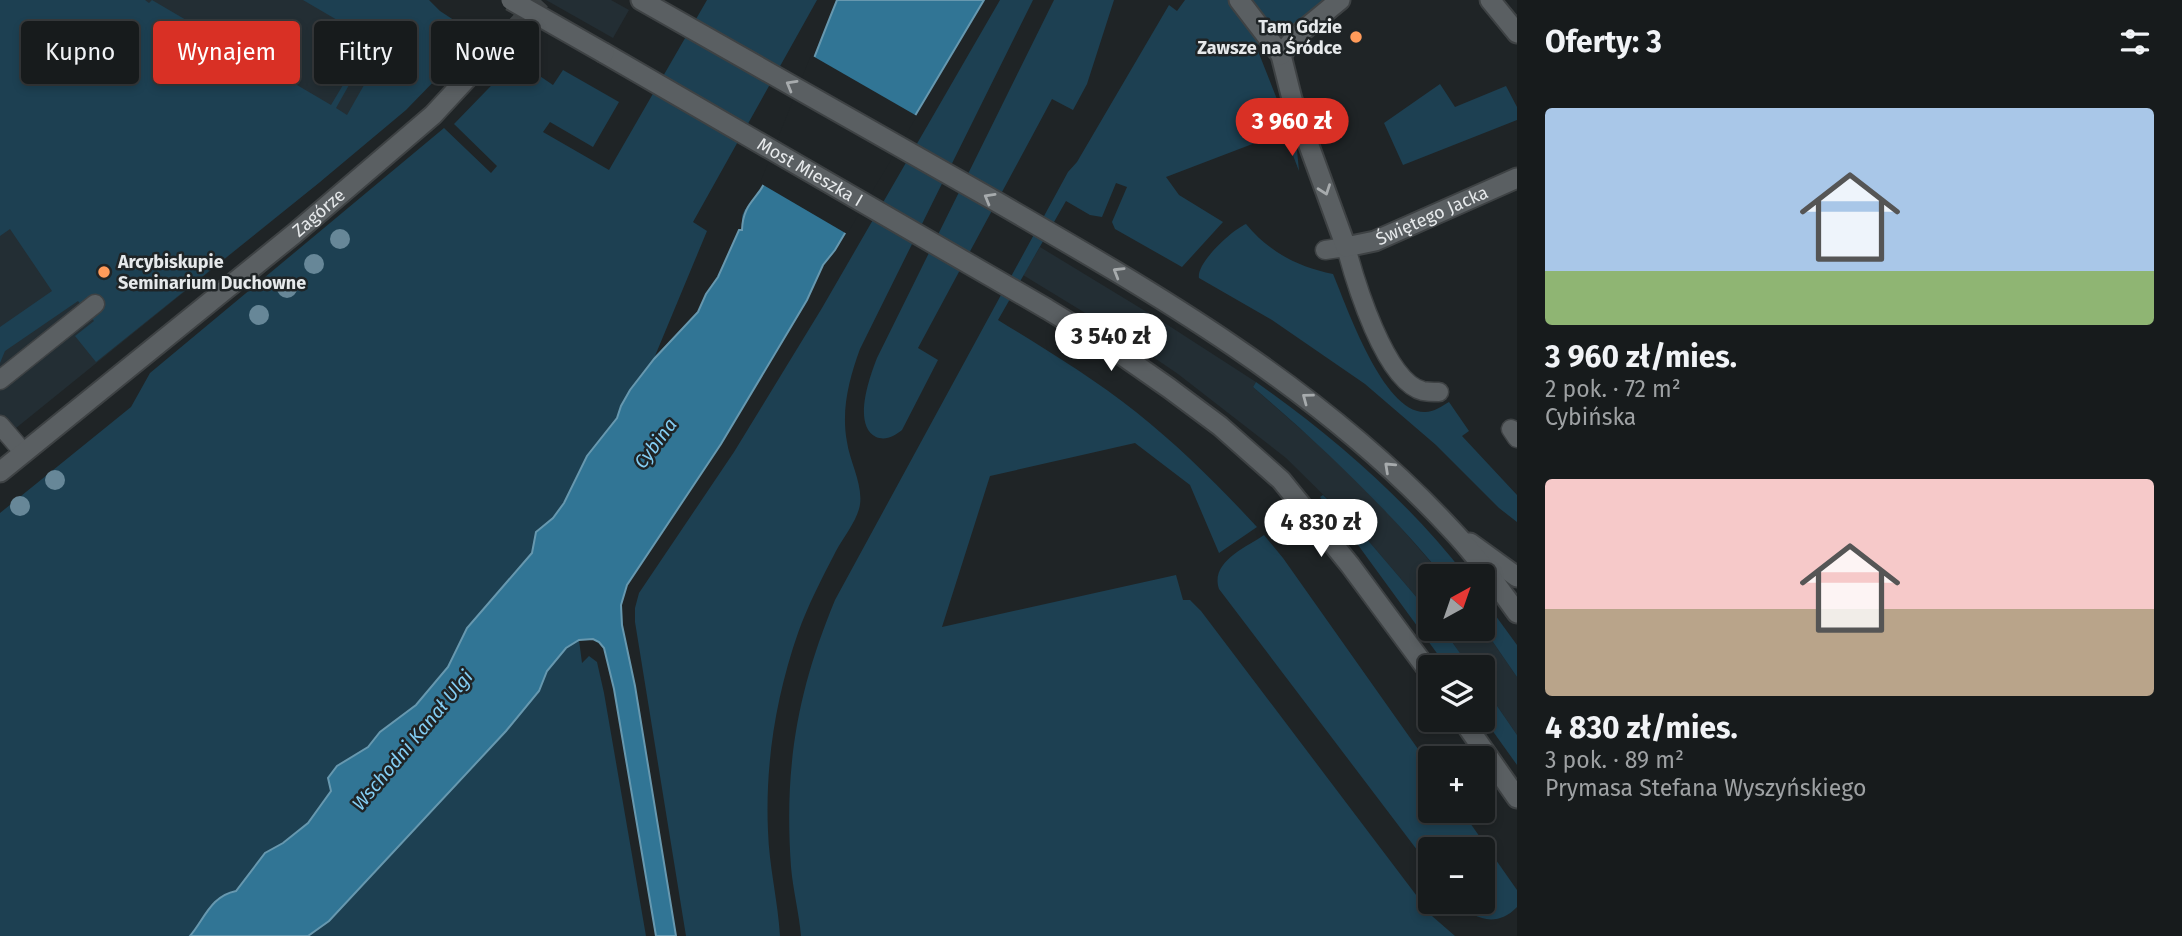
<!DOCTYPE html>
<html lang="pl">
<head>
<meta charset="utf-8">
<style>
	body { margin:0; font-family:"Fira Sans",sans-serif; background:#202425; color:#f1f3f6; height:100vh; display:flex; flex-direction:column; font-size:26px; white-space:nowrap }
	* { box-sizing:border-box; margin:0 }
	p { font-size:23px; color:#9ea1a3 }
	.icon { flex:none; width:38px; height:38px; fill:none; stroke:currentColor; stroke-width:2; stroke-linecap:round; stroke-linejoin:round }
	.map { position:relative; flex:1; overflow:hidden }
	.side { display:flex; flex-direction:column; background:#171b1c; width:665px }
	.side>* { flex:none }
	.guide { position:absolute; left:21px; top:21px; width:665px; height:63px; display:flex; gap:14px }
	.needle { width:46px; rotate:40deg }
	.fabs { position:absolute; left:1418px; top:564px; display:grid; gap:14px }
	.fabs a { display:grid; place-items:center; width:77px; height:77px; border-radius:7px; background:#171b1c; box-shadow:0 4px 10px #0003,0 0 0 2px #36393b; font-size:35px }
	.price { position:absolute; translate:-50% -60px; padding:0 16px; border-radius:24px; background:#fff; color:#222; font-size:23px; line-height:46px; filter:drop-shadow(0 2px 4px #0008) }
	.price::after { content:''; position:absolute; left:50%; top:42px; width:21px; height:16px; margin-left:-10px; background:inherit; clip-path:polygon(0 0,100% 0,50% 100%) }
	.price.current { background:#d93025; color:#fff }
	ul { padding:0; list-style:none }
	li { display:grid; align-content:center; gap:14px; height:371px; padding:0 28px }
	li span { display:grid; place-items:center; height:217px; border-radius:7px; color:#555 }
	li>.icon { margin-inline-start:auto }
	span .icon { width:126px; height:126px; fill:#fffc; stroke-width:1 }
	li b { font-size:30px }
	h2 { display:flex; justify-content:space-between; align-items:center; height:84px; padding:0 28px; font-size:30px }
	.pill { padding:0 24px; border-radius:7px; background:#171b1c; box-shadow:0 4px 10px #0003,0 0 0 2px #36393b; font-size:24px; line-height:63px }
	.pill.current { background:#d93025; color:#fff }
	main { display:flex; flex:1; min-height:0 }
	.map>svg:first-child { display:block }
</style>
</head>
<body>
<main>
<div class="map">
<svg width="1517" height="936" viewBox="0 0 1517 936">
	<rect width="100%" height="100%" fill="#1f2426"/>
	<path fill="#232e34" d="M0 0H318L424 61 320 182 0 441Z
		M546 0H611L629 10 613 38Z
		M1040 247 1160 320 1256 382 1253 387 1345 468 1382 506 1443 576H1430V613L1360 531 1286 458 1178 374 1118 333 1023 275Z
		M1482 626 1517 677V735L1482 684V667H1470L1442 628H1482Z"/>
	<path fill="#1d4052" d="M0 0H145L149 3 152 0 331 105 361 55 358 52 360 49 367 53 336 108 347 115 385 48 303 0H429L440 11 478 36 406 110 320 182 96 362 75 336 94 321 78 301 5 351 0 363V327L52 291 10 229 0 236Z
		M707 0H817L693 222 707 231 655 356 698 312 706 294 718 277 739 230H742V216L745 209 839 240 823 265 807 300 721 444 627 585 586 640H579L582 663 589 656 597 662 604 693 646 936H0V513L131 407 150 373 444 128 491 173 497 166 454 124 516 60 553 85 563 70 619 102 593 147 550 122 543 132 609 170Z
		M1000 0H1033L860 349C849 379 841 410 847 442 850 463 865 488 859 509 855 523 843 538 836 551 822 578 808 605 798 633 776 696 765 764 768 831 769 866 778 901 780 936H686L635 622V608L639 593 734 452 822 308Z
		M1054 0H1114L1087 84 1073 110 1052 99 918 348 938 360 902 430C894 436 886 441 876 437 852 425 870 376 877 358Z
		M1185 0H1326L1289 30 1278 28 1256 46 1297 150 1299 171 1284 132 1166 177 1179 195 1223 222 1182 267 1115 229 1112 222 1127 187 1116 183 1102 217 1090 215 1066 201 998 320C1045 349 1093 378 1136 412 1180 447 1219 486 1257 527L1219 553 1190 485 1135 443 990 476 942 627 1176 575 1183 600H1190L1201 611 1432 916 1455 936H801C799 913 793 890 791 867 784 767 797 692 835 600L1068 172 1077 162 1169 5 1177 11Z
		M1440 84 1455 107 1506 86 1517 107V120L1403 165 1384 123Z
		M1246 224C1269 252 1298 267 1333 274 1347 307 1383 413 1425 412 1434 412 1442 406 1449 402L1469 431 1462 436 1517 495V522L1499 508 1436 445 1365 384 1272 320 1199 278C1196 263 1232 230 1246 224Z
		M1256 382C1334 437 1407 500 1466 576H1443C1385 506 1321 445 1253 387Z
		M1323 495 1360 531 1430 613V628H1442L1470 667H1447L1350 534 1320 497Z
		M1264 535 1283 558 1430 766V810H1461L1517 890V907C1497 928 1474 920 1457 901H1482V849H1430V867L1219 589C1210 562 1245 548 1264 535Z
		M1482 597 1517 645V677L1482 626Z
		M1482 684 1517 735V765L1482 716Z"/>
	<path fill="#317595" stroke="#6798af" stroke-width="2" d="M837 0H984L835 250 823 265 807 300 721 444 627 585 621 605 622 625 635 686 676 936H656L614 689 604 648 599 642 593 639 579 640 566 648 547 671 539 691 506 731 329 921 308 936H190C205 918 211 896 236 891L265 853 283 843 308 823 331 791 328 778 337 766 368 747 380 732 416 705 448 667 467 628 532 553 536 532 553 518 564 503 587 456 617 418 621 406 630 390 654 359 698 312 706 294 718 277 739 230H742C743 202 758 200 767 178 791 119 813 59 837 0Z"/>
	<path fill="#1f2426" d="M811 55 917 116 847 234 760 183Z"/>
	<g fill="none" stroke-linecap="round" stroke-linejoin="round">
		<path stroke="#3d4244" stroke-width="19" stroke-dasharray="19 10" stroke-linecap="butt" d="M496 47 541 0"/>
		<defs>
			<path id="service" d="M1325 250 1346 247C1355 281 1385 382 1423 391 1428 392 1434 392 1439 392
				M0 380 95 304
				M0 425 24 453
				M1511 429 1517 438"/>
			<g id="minor">
				<path id="s1" d="M1239 0 1281 55 1292 99 1346 247 1375 241 1517 178"/>
				<path d="M1490 0 1517 33"/>
				<path d="M1281 55 1295 37 1340 0"/>
				<path id="s2" d="M0 472 294 234 433 115 496 47"/>
				<path d="M1470 543 1517 577"/>
			</g>
			<g id="tertiary">
				<path d="M641 0C757 66 874 132 990 198 1155 293 1319 387 1450 528 1475 554 1496 584 1517 613"/>
				<path id="s3" d="M604 53 1047 309 1116 351 1169 388 1220 426 1281 480 1350 565 1430 673"/>
				<path d="M1462 719 1517 798"/>
			</g>
		</defs>
		<use href="#service" stroke="#3e4244" stroke-width="21"/>
		<use href="#minor" stroke="#3e4244" stroke-width="23"/>
		<use href="#tertiary" stroke="#3e4244" stroke-width="23"/>
		<use href="#service" stroke="#5a5f62" stroke-width="18"/>
		<use href="#minor" stroke="#5a5f62" stroke-width="19"/>
		<use href="#tertiary" stroke="#5a5f62" stroke-width="19"/>
		<defs>
			<path id="tertiary-bridge" d="M511 0 604 53"/>
		</defs>
		<use href="#tertiary-bridge" stroke="#3e4244" stroke-width="23" stroke-linecap="butt"/>
		<use href="#tertiary-bridge" stroke="#5a5f62" stroke-width="19"/>
	</g>
	<g fill="#678798">
		<circle cx="400" cy="29" r="10"/>
		<circle cx="340" cy="239" r="10"/>
		<circle cx="314" cy="264" r="10"/>
		<circle cx="287" cy="288" r="10"/>
		<circle cx="259" cy="315" r="10"/>
		<circle cx="55" cy="480" r="10"/>
		<circle cx="20" cy="506" r="10"/>
	</g>
	<defs><path id="oneway-chevron" d="M-2-3.5L2.5 0L-2 3.5" fill="none" stroke-width="1.6" stroke-linecap="round" stroke-linejoin="round" transform="scale(1.75)"/></defs>
	<g stroke="#a7abad">
		<use href="#oneway-chevron" transform="translate(791 85) rotate(-150)"/>
		<use href="#oneway-chevron" transform="translate(1325 190) rotate(70)"/>
		<use href="#oneway-chevron" transform="translate(989 198) rotate(-150)"/>
		<use href="#oneway-chevron" transform="translate(1118 272) rotate(-149)"/>
		<use href="#oneway-chevron" transform="translate(1307 398) rotate(-143)"/>
		<use href="#oneway-chevron" transform="translate(1389 467) rotate(-137)"/>
	</g>
	<g fill="#ff9b5a" stroke="#1f2426" stroke-width="2.5">
		<circle cx="1356" cy="37" r="7"/>
		<circle cx="104" cy="272" r="7"/>
	</g>
	<g text-anchor="middle" stroke-width="5" stroke-linejoin="round" paint-order="stroke">
		<g font-size="18" font-weight="bold" fill="#e6e9eb" stroke="#1f2426" text-anchor="end">
			<text x="1342" y="33">Tam Gdzie<tspan x="1342" dy="21">Zawsze na Śródce</tspan></text>
			<text x="118" y="268" text-anchor="start">Arcybiskupie<tspan x="118" dy="21">Seminarium Duchowne</tspan></text>
		</g>
		<g font-size="18" fill="#e6e9eb" stroke="#1f2426">
			<text dy="6" stroke="none"><textPath href="#s3" startOffset="238">Most Mieszka I</textPath></text>
			<text dy="6" stroke="none"><textPath href="#s2" startOffset="411">Zagórze</textPath></text>
			<text dy="6" stroke="none"><textPath href="#s1" startOffset="364">Świętego Jacka</textPath></text>
		</g>
		<g font-size="19" font-style="italic" fill="#84cef4" stroke="#1f2426">
			<text transform="translate(655 443) rotate(-53)" y="7">Cybina</text>
			<text transform="translate(412 740) rotate(-50)" y="7">Wschodni Kanał Ulgi</text>
		</g>
	</g>
</svg>
<div class="fabs">
<a><svg class="needle" viewBox="-14 -14 28 28"><path d="M0-13l5 13h-10z" fill="#e53935"/><path d="M0 13l5-13h-10z" fill="#9ea1a3"/></svg></a>
<a><svg class="icon" aria-label="layers" viewBox="0 0 24 24"><path d="M12 4l9 5-9 5-9-5zM3 14l9 5 9-5"/></svg></a>
<a>+</a>
<a>−</a>
</div>
<b class="price current" style="left:1292px;top:158px">3 960 zł</b>
<b class="price" style="left:1111px;top:373px">3 540 zł</b>
<b class="price" style="left:1321px;top:559px">4 830 zł</b>
<div class="guide">
<a class="pill">Kupno</a>
<a class="pill current">Wynajem</a>
<a class="pill">Filtry</a>
<a class="pill">Nowe</a>
</div>
</div>
<section class="side">
<h2>Oferty: 3<svg class="icon" aria-label="filters" viewBox="0 0 24 24"><path d="M4 7h16M4 17h16"/><circle cx="9" cy="7" r="2"/><circle cx="15" cy="17" r="2"/></svg></h2>
<ul>
<li><span style="background:linear-gradient(#a9c7e8 75%,#8fb573 0)"><svg class="icon" aria-label="home" viewBox="0 0 24 24"><path d="M3 11l9-7 9 7M6 9v11h12V9"/></svg></span><div><b>3 960 zł/mies.</b><p>2 pok. · 72 m²</p><p>Cybińska</p></div></li>
<li><span style="background:linear-gradient(#f6c9c9 60%,#b9a48a 0)"><svg class="icon" aria-label="home" viewBox="0 0 24 24"><path d="M3 11l9-7 9 7M6 9v11h12V9"/></svg></span><div><b>4 830 zł/mies.</b><p>3 pok. · 89 m²</p><p>Prymasa Stefana Wyszyńskiego</p></div></li>
</ul>
</section>
</main>
</body>
</html>
